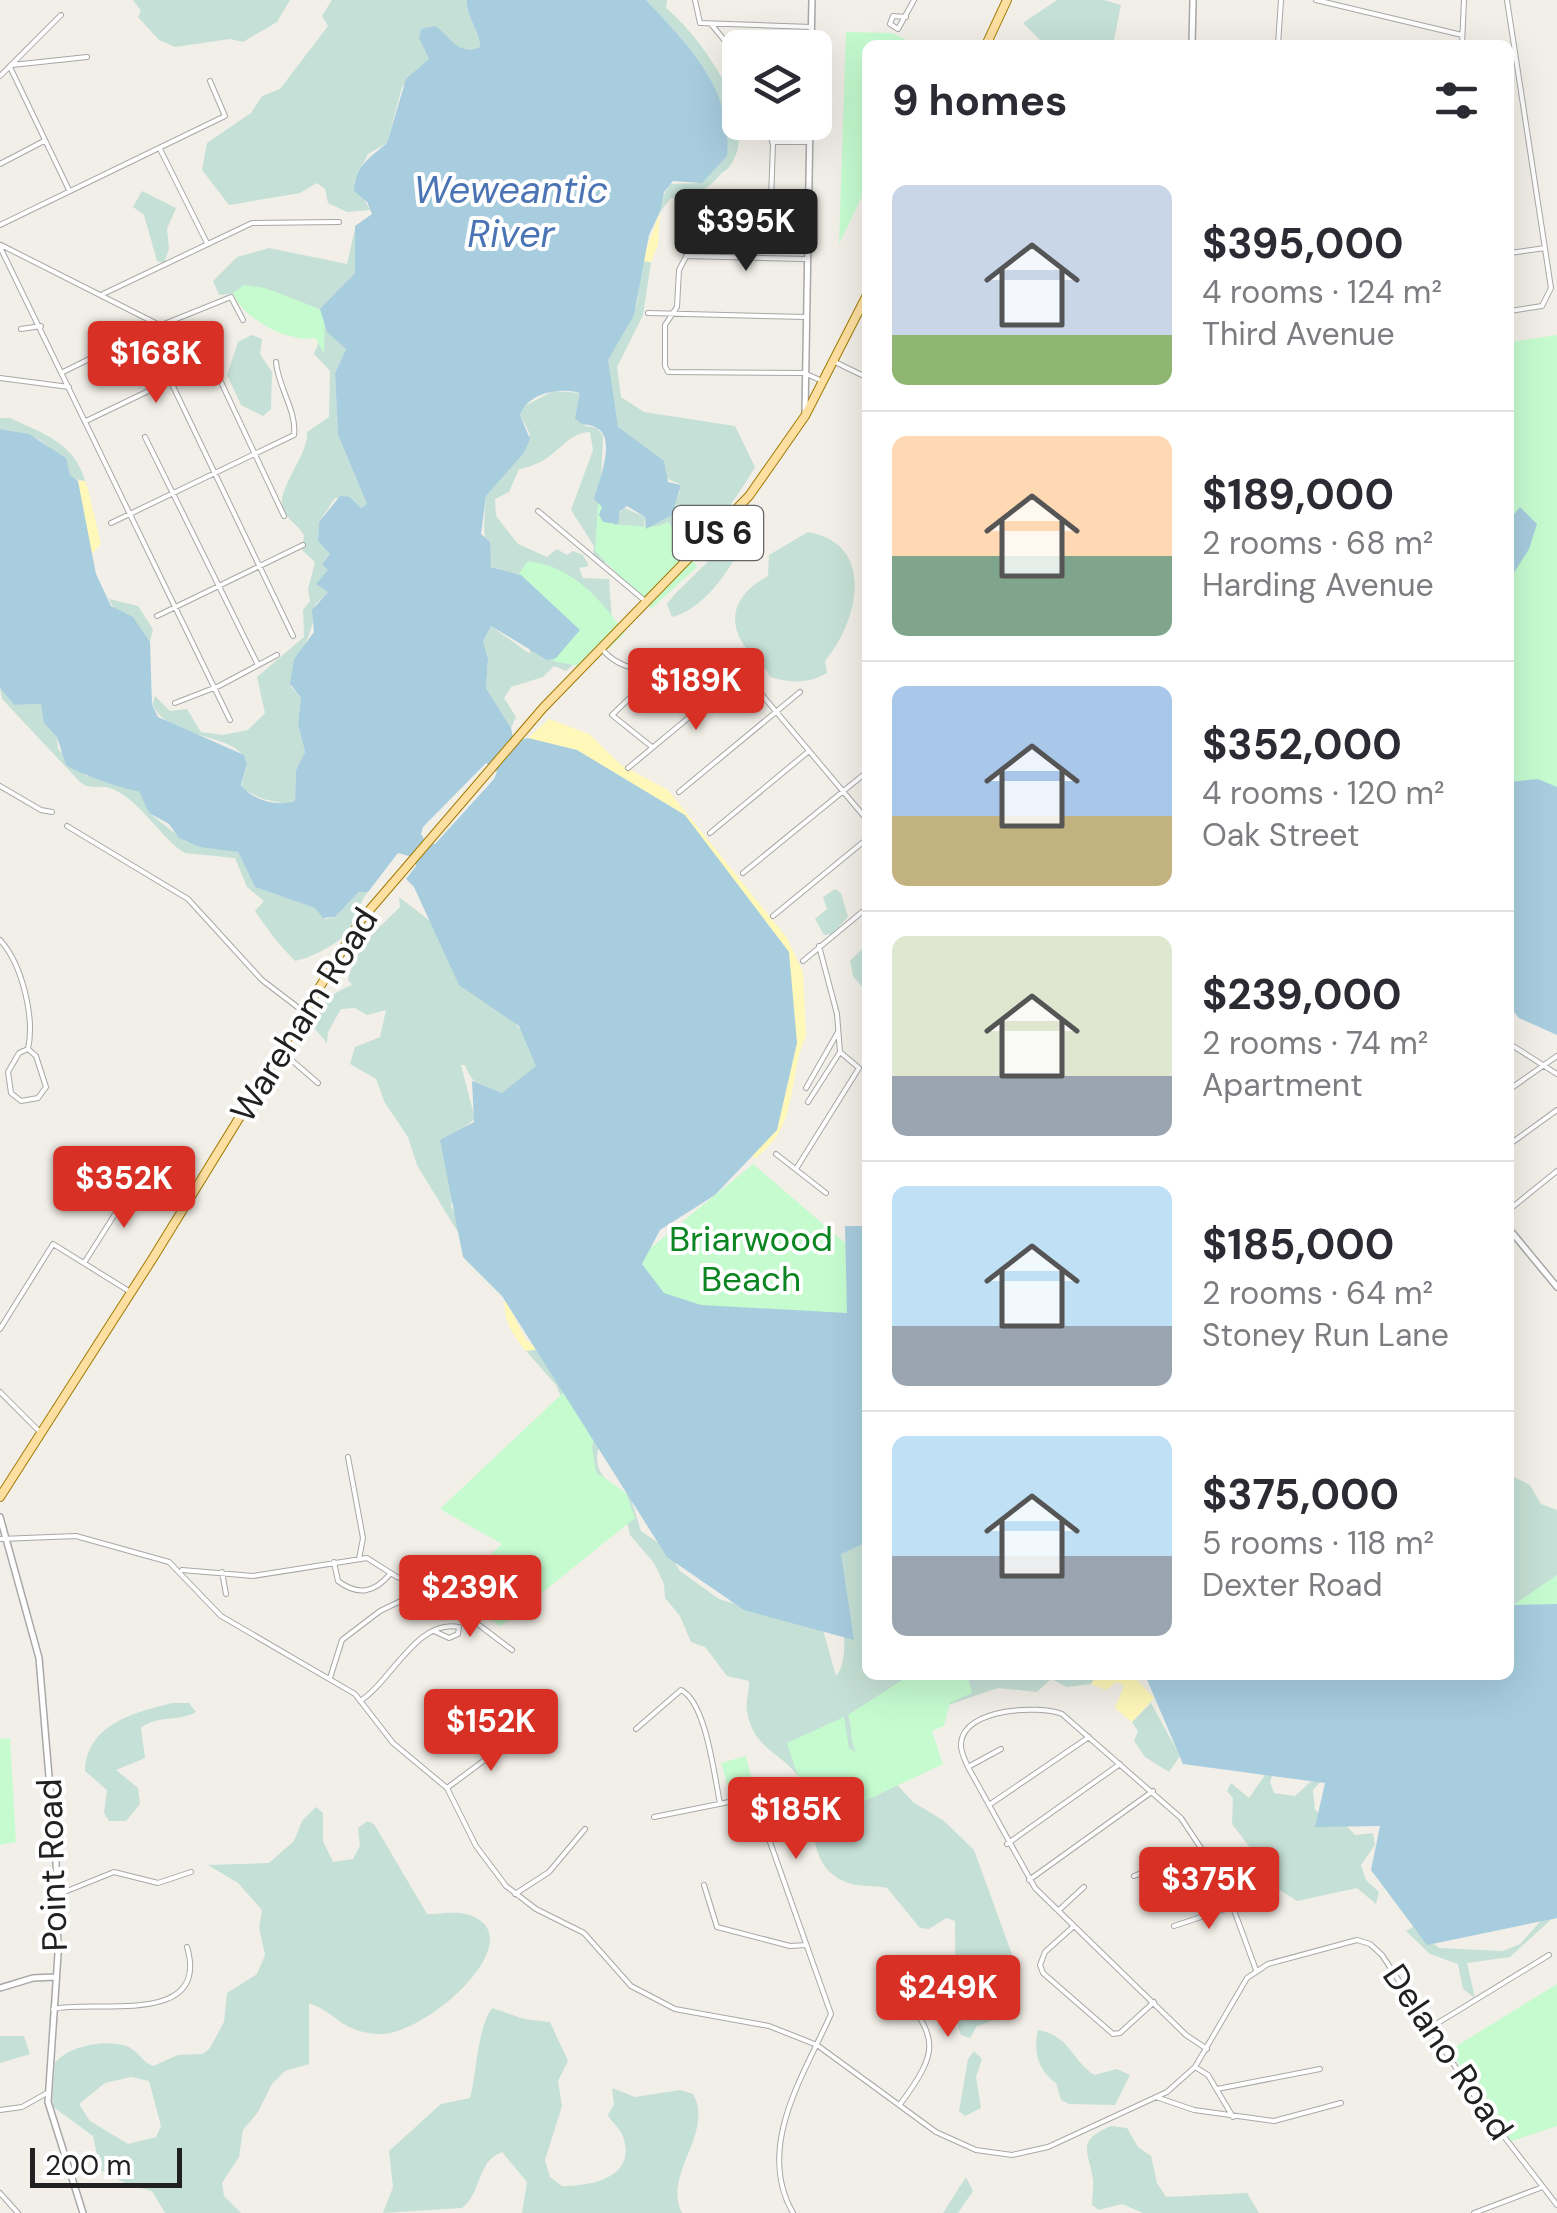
<!DOCTYPE html>
<html lang="en">
<head>
<meta charset="utf-8">
<style>
	body { margin:0; font-family:"DM Sans",sans-serif; background:#f7f7f7; color:#2b2b33; height:100vh; display:flex; flex-direction:column; font-size:38px; white-space:nowrap }
	* { box-sizing:border-box; margin:0 }
	p { font-size:32px; color:#7c7c81 }
	.icon { flex:none; width:55px; height:55px; fill:none; stroke:currentColor; stroke-width:2; stroke-linecap:round; stroke-linejoin:round }
	.map { position:relative; flex:1; overflow:hidden }
	.panel { position:absolute; left:862px; top:40px; width:652px; height:1640px; display:flex; flex-direction:column; background:#fff; border-radius:15px; box-shadow:0 10px 40px #0002 }
	.panel>* { flex:none }
	.controls { position:absolute; left:722px; top:30px; display:grid; gap:20px }
	.controls a { display:grid; place-items:center; width:110px; height:110px; border-radius:15px; background:#fff; box-shadow:0 10px 40px #0002; font-size:50px }
	.scale { position:absolute; left:30px; bottom:25px; width:152px; box-sizing:border-box; padding-left:10px; border:5px solid #212121; border-top:0; font-size:28px; line-height:35px; white-space:nowrap; color:#212121; -webkit-text-stroke:8px #fff; paint-order:stroke }
	.price { position:absolute; translate:-50% -85px; padding:0 22px; border-radius:10px; background:#d93025; color:#fff; font-size:32px; line-height:65px; filter:drop-shadow(0 2px 5px #0008) }
	.price::after { content:''; position:absolute; left:50%; top:60px; width:30px; height:22px; margin-left:-15px; background:inherit; clip-path:polygon(0 0,100% 0,50% 100%) }
	.price.selected { background:#222; color:#fff }
	ul { padding:0; list-style:none }
	li { display:flex; align-items:center; gap:30px; height:250px; padding:0 30px }
	li+li { border-top:2px solid #e1e1e2 }
	li span { display:grid; place-items:center; flex:none; width:280px; height:200px; border-radius:15px; color:#555 }
	li>.icon { margin-inline-start:auto }
	span .icon { width:120px; height:120px; fill:#fffc; stroke-width:1 }
	li b { font-size:42px }
	h2 { display:flex; justify-content:space-between; align-items:center; height:120px; padding:0 30px; font-size:42px }
	.map>svg:first-child { display:block }
</style>
</head>
<body>
<div class="map">
<svg width="1557" height="2213" viewBox="0 0 1557 2213">
	<rect width="100%" height="100%" fill="#f2efe8"/>
	<path fill="#c5e0d6" fill-rule="evenodd" d="M133 0H290L277 22 243 42 230 39 175 47 159 40 138 17 141 11Z
		M332 0H467C466 19 480 29 480 47 467 54 450 47 445 34L422 44 429 59 402 87 387 143 368 154 354 182 370 210 347 212 328 203 325 189 317 183 300 193 229 205 202 170 207 143 251 113 262 96 280 89 328 26 322 16Z
		M646 0H667L666 8C699 35 763 120 730 166 727 170 722 172 719 176 709 189 686 201 671 198L660 212 658 205 670 184 697 183 726 156C733 88 689 46 646 0Z
		M1057 0H1104L1121 5 1113 45H1045L1023 23Z
		M142 191 176 208 167 229 169 249 164 263 157 261 144 215 133 207Z
		M355 229 359 251 355 273 321 309 346 349 335 373 338 435 367 504 361 508 350 497 335 498 319 522 318 541 330 554 324 561 328 569V592L315 605C313 645 295 649 291 687L301 698 298 724 305 752 296 770 295 801 286 804 263 799 242 789C241 779 250 767 245 758 231 733 171 740 152 705L155 696 170 711 187 709 201 732 223 735 248 730 265 713 257 677 304 637 303 610 310 601 308 589 315 562 302 550 304 535C298 525 286 519 283 508 276 489 309 455 307 432L329 417 330 371 314 354 320 339 232 294 219 295 213 281 237 257 269 248 347 264Z
		M642 261 651 262 643 315 617 367 621 397 644 412 735 426 755 467C735 502 710 533 680 562L609 560 602 564 593 558 594 546 571 510 593 450 590 432C562 433 559 462 519 469L509 492 495 499 496 516 518 544 547 557 557 549 567 555 573 551 583 555 589 566 579 568 583 578 609 579 612 621 597 644 566 671 554 666 543 677 511 687 504 698 516 717 511 728 486 688 488 659 483 643 491 626 530 654 521 575 492 567C482 543 484 522 486 496L524 453 530 434 520 415 523 407 553 391 580 393 585 426 597 428 603 436 600 504 620 515 622 507 645 517 644 527C662 515 678 507 681 485L666 478V468L618 427 607 378 608 360 637 304Z
		M252 335 262 339 260 354 272 372 271 409 263 416 241 405 227 375 238 342Z
		M0 418H10C42 433 75 443 85 481L71 478C51 443 42 435 0 429Z
		M751 519C743 554 708 609 672 617L667 604 675 594Z
		M808 532C877 544 858 622 825 661L827 673C809 684 789 683 770 677 765 665 758 662 750 653 723 622 735 593 768 576L769 555Z
		M109 599 138 606 153 629 150 642C139 628 115 615 109 599Z
		M0 688 14 705 41 704 57 737 58 749 85 775 142 792 149 813 185 841 238 852 255 887 315 908 326 919 335 917 359 892H368C358 904 357 917 350 929 341 943 311 958 295 961 279 945 268 930 255 911L264 901 247 887 235 858 185 853C162 840 139 798 110 788 98 784 92 791 80 782L2 699Z
		M835 889 841 893 848 917 832 934 824 935 815 919 827 909 823 897Z
		M399 897 434 924 545 1060 523 1091C496 1095 476 1094 465 1065H461L475 1119 444 1142 454 1190 451 1206 464 1230 462 1239 417 1165 408 1137 385 1103 376 1079 350 1064 355 1047 380 1037 386 1010 367 1015 355 1008 341 1009 328 1032 327 1043 315 1029C317 1005 330 994 352 985L348 980C357 945 377 930 400 907Z
		M867 944H868L867 993 853 976 850 961Z
		M538 1349 601 1439C589 1475 607 1480 630 1496L641 1531 667 1549 680 1571 719 1599 823 1630 836 1676C855 1656 836 1579 831 1552L867 1503 868 1675H1097L1091 1684 1067 1687 1051 1679 1037 1692 998 1688 948 1705 886 1773 913 1802 944 1821 974 1850 1018 1971 1020 1993 1009 2015 977 2026 970 2038 961 2035 956 2019 955 1921 946 1918 929 1929 920 1928 887 1888C875 1885 860 1887 849 1883 804 1869 818 1817 802 1783 788 1754 753 1752 747 1711 745 1701 750 1691 749 1681L727 1676 705 1647 691 1642 680 1616 665 1598 664 1584 654 1563 630 1535 624 1507 598 1485 556 1385 526 1351Z
		M1510 1475 1530 1485 1541 1504 1557 1510V1597L1510 1606Z
		M172 1703H189L196 1712C178 1722 156 1715 141 1728L145 1758 116 1770 138 1788 140 1804 126 1821H109L104 1813 107 1790 85 1771C87 1724 133 1713 172 1703Z
		M1151 1703 1180 1756 1169 1772 1145 1757 1134 1741 1138 1731 1132 1722Z
		M1295 1751 1316 1754 1322 1780 1313 1790 1315 1810 1329 1820 1342 1821 1355 1835 1373 1833 1375 1845 1361 1865 1366 1880 1379 1892 1376 1904 1357 1888 1297 1901 1275 1887 1276 1867 1270 1860 1261 1862 1232 1824 1233 1798 1227 1791 1231 1783 1249 1798 1276 1759ZM1293 1757 1309 1761 1317 1776 1295 1796 1274 1793 1270 1782 1274 1771Z
		M316 1807 323 1813V1841L333 1862 353 1859 360 1846 358 1828 367 1821 374 1824 427 1914C440 1914 454 1911 466 1914 539 1934 426 2038 377 2034 340 2031 337 2013 309 2003V2064L285 2071 272 2084 258 2112 243 2130 239 2157 222 2183 224 2196 241 2213H165L152 2191 129 2185 100 2170 93 2136 52 2106 55 2063C68 2046 106 2039 126 2046 138 2050 142 2062 153 2066L178 2055 203 2054 210 2048 224 2022 227 1993 257 1974 265 1955 259 1928 262 1910 238 1883 208 1865 269 1863 294 1841 302 1821ZM131 2077 149 2081 161 2126 156 2137 128 2144 90 2121 79 2104 105 2083Z
		M1556 1904 1557 1914 1510 1957 1467 1963 1475 1998 1463 1989 1458 1964 1430 1954 1406 1931 1413 1927 1439 1948 1503 1951 1520 1944Z
		M492 2008 524 2019 550 2022 568 2061 558 2081 562 2106 545 2160 550 2177 562 2186C593 2186 639 2177 622 2134 619 2127 611 2122 608 2115L614 2104 612 2088 635 2097 680 2090 693 2094C715 2132 662 2175 682 2213H522L527 2182 502 2152C476 2162 482 2193 462 2208L383 2213 393 2187 389 2151 441 2104 470 2098C477 2072 477 2029 492 2008Z
		M1038 2030C1070 2036 1070 2058 1094 2075L1117 2069 1130 2075 1115 2105 1069 2104 1061 2100 1056 2083C1038 2070 1033 2052 1038 2030Z
		M0 2036H24L30 2054 0 2063Z
		M974 2051 982 2059 976 2077 981 2108 965 2116 959 2111 968 2059Z
		M1111 2126 1127 2128 1138 2147 1151 2156 1157 2183 1166 2197 1247 2193 1259 2213H1143L1122 2204 1099 2210 1092 2205C1092 2196 1094 2187 1093 2179 1088 2149 1076 2141 1111 2126Z
		M966 2177 973 2191 958 2213H943Z"/>
	<path fill="#fff8b9" d="M660 212 658 245 651 262 642 261Z
		M78 481H85L88 489 101 544 90 556Z
		M549 719 589 734 621 765 668 790 787 938 803 972 806 1036C787 1076 800 1128 755 1158L751 1156 645 794 577 750 528 738Z
		M505 1299 526 1340 538 1349 526 1351C514 1337 502 1319 505 1299Z
		M1097 1675H1132L1154 1698 1132 1722 1115 1708 1124 1686 1117 1682 1106 1690 1091 1684Z"/>
	<path fill="#c6fbd0" d="M846 32 892 33 917 45H868L867 186 839 244Z
		M244 285 265 288 325 311 324 353 315 338C288 343 243 319 233 293Z
		M1557 335V890L1510 901V342Z
		M599 486 614 525C635 523 648 532 668 522L697 567 651 609 595 551Z
		M528 561C574 567 599 598 625 633L588 668 553 661 565 639 515 579Z
		M753 1164 850 1247 853 1300 839 1328 738 1331 638 1282 642 1255Z
		M567 1389 599 1420 592 1447 596 1472 626 1493 635 1518 501 1626 448 1595 502 1544 440 1509Z
		M1557 1575V1613L1510 1607Z
		M910 1675H967L972 1693 950 1703 944 1726 932 1731 943 1764 814 1825 787 1743 844 1717 849 1748 856 1752C849 1738 853 1728 848 1715Z
		M10 1738 16 1842 0 1845V1739Z
		M746 1756 754 1788 730 1794 721 1763Z
		M1557 1984V2126L1509 2142 1450 2050Z"/>
	<path fill="#a8cddf" fill-rule="evenodd" d="M467 0H646C689 46 733 88 727 156L702 183 673 181 664 192 660 212 649 235 634 315 608 360 618 427 664 461 668 482 681 485 672 515 646 529 645 517 627 506 620 511 618 524 603 522 599 515 602 507 594 499C598 483 617 439 597 428 588 423 583 427 575 418L580 393C559 387 528 393 520 415L530 439 524 453 486 496 481 534 490 542 491 567 521 575 580 630 556 658 547 660 491 626 483 642 488 659 486 688 511 728 514 742 528 738 577 750 685 815 789 952 797 1043 777 1130 715 1195 660 1230 642 1264 664 1293 701 1305 847 1313 845 1226H867V1542L841 1554 854 1640 744 1610 667 1557 502 1296 463 1257 440 1140 474 1122 472 1081 502 1093 536 1066 519 1026 459 985 414 887 406 879 416 866V858L398 853 368 892H359L335 917 323 918 315 908 255 887 238 852 200 847 179 838 169 824 149 813 139 791C125 790 80 774 66 765L57 737 44 723 41 704 14 705 0 688V429L29 434 66 458 70 475 78 481 96 574 111 606 133 617 150 642 152 705 158 717 244 755 247 764 241 785C251 800 279 807 295 801L296 770 305 752 298 724 301 698 290 684 294 659 314 632 312 610 328 592 316 584 328 570 322 564 330 554 318 541 319 522 340 496 350 497 361 508 367 504 338 435 335 373 346 349 327 332 320 309 355 273V226L372 214 367 202 354 191C355 165 371 157 387 143L406 79 429 59 419 38 421 29 435 26C450 35 457 57 480 47 480 29 466 19 467 0ZM486 763 497 772 494 779 435 844H427L421 834 423 827Z
		M1520 507 1537 524 1529 549 1510 579V519Z
		M1538 779 1557 787V1035L1519 1018 1510 1007V782Z
		M1557 1604V1918L1427 1945 1371 1870 1380 1826 1315 1827 1325 1783 1183 1764 1145 1675H1510V1605Z"/>
	<g fill="none" stroke-linecap="round" stroke-linejoin="round">
		<defs>
			<path id="minor" d="M695 0 700 23 812 27
				M1316 0 1462 35
				M1507 0 1551 288 1542 306 1510 311
				M906 17 893 16 890 24 898 29 914 0
				M711 24 740 59
				M1278 45 1281 0
				M1462 45 1464 0
				M12 65 87 57
				M10 67 69 190
				M0 76 61 15
				M767 122 773 144 771 199H700L694 204 690 249 679 270 677 307 665 325V366L668 372 804 373 820 380
				M772 142H808
				M160 149 207 243
				M0 164 44 141
				M771 199 808 201
				M0 225 225 116 210 81
				M1 245 205 348 284 516
				M0 247 230 720
				M1510 253 1545 248
				M686 256 806 259
				M103 294 252 223 339 222
				M648 313 806 317
				M164 324 231 297 243 320
				M21 329 41 326
				M835 362 868 378
				M63 372 140 334
				M0 378 69 387
				M170 380 293 636
				M86 421 211 361
				M145 437 258 665
				M538 511 644 600
				M111 523 294 435C297 411 278 387 276 362
				M157 616 303 545
				M602 649C636 691 705 655 747 677L868 821
				M175 703 219 686 277 655
				M652 747 612 715 660 669
				M628 768 740 675
				M0 786 41 810 52 812
				M679 792 800 692
				M67 826 188 899 262 980 304 1012
				M710 833 809 751
				M743 873 868 771
				M773 916 868 838
				M0 940C22 964 35 1017 28 1049L19 1053 8 1072 11 1093 21 1101 38 1098 46 1087 36 1056 28 1049
				M803 961 868 907
				M1510 1044 1557 1074
				M281 1051 318 1083
				M806 1088 838 1032
				M1510 1089 1557 1056
				M808 1102 840 1052
				M1510 1144 1557 1110
				M776 1154 826 1193
				M796 1169 859 1068 840 1052 837 1014 819 946
				M1510 1209 1557 1171
				M84 1263 136 1181
				M0 1329 53 1244 132 1293
				M0 1392 41 1433
				M348 1457 363 1538 359 1559
				M0 1539 76 1536 169 1562 221 1616 355 1694 393 1743 447 1788 476 1846 506 1886 536 1909 584 1933 631 1986 675 2009 769 2026 817 2045 936 2132 976 2150 1012 2155 1048 2147 1167 2092 1195 2067 1247 1978 1268 1964 1357 1940 1370 1944 1382 1955 1485 2112 1557 2205
				M334 1562 338 1581C358 1596 374 1593 390 1574
				M182 1570 253 1576 367 1558 397 1577 425 1584 512 1650
				M222 1572 226 1594
				M330 1678 342 1640 380 1611 409 1597
				M360 1701C391 1682 417 1618 459 1627L458 1634 449 1638 434 1631
				M636 1729 681 1690C706 1702 714 1775 720 1803
				M968 1767 1001 1749
				M447 1788 517 1736
				M989 1805 1089 1737
				M654 1817 754 1797 831 2014C804 2075 755 2147 793 2213
				M1007 1844 1120 1764
				M1134 1876 1200 1849
				M1029 1880 1153 1791
				M704 1885 717 1927 790 1946 806 1945
				M515 1894 549 1872 585 1829
				M57 1895 114 1872 158 1883 191 1872
				M1059 1910 1084 1887
				M1074 1926 1045 1952 1040 1965 1043 1973 1113 2034 1120 2033 1154 2002
				M1174 1926 1231 1907
				M894 1976C930 2037 948 2040 901 2103
				M53 2009C93 1999 211 2028 187 1947
				M1428 2029 1549 1955
				M1207 2049 1186 2035 1035 1888 968 1767C965 1760 960 1751 961 1743 964 1708 1039 1705 1062 1714L1181 1818 1224 1883 1256 1970
				M1195 2067 1208 2075 1233 2117
				M1217 2089 1320 2069
				M1156 2097 1194 2110 1274 2121 1341 2103
				M0 2110 22 2107 47 2093
				M0 2193 18 2213
				M1474 2213 1540 2188"/>
			<path id="tertiary" d="M1192 45 1193 0
				M811 48 812 0
				M805 413 810 122
				M1510 1230 1557 1287
				M0 1517 39 1658 56 1860 58 1954 48 2102 83 2213
				M0 1988 33 1978 55 1977"/>
			<path id="primary" d="M986 45 1007 0
				M0 1497 153 1258 361 920 543 708 749 496 805 416 868 293"/>
		</defs>
		<use href="#minor" stroke="#a8a8a8" stroke-width="6"/>
		<use href="#tertiary" stroke="#a8a8a8" stroke-width="8"/>
		<use href="#primary" stroke="#9f7a00" stroke-width="10"/>
		<use href="#minor" stroke="#fff" stroke-width="4"/>
		<use href="#tertiary" stroke="#fff" stroke-width="5"/>
		<use href="#primary" stroke="#fddfa1" stroke-width="8"/>
	</g>
	<g text-anchor="middle" stroke-width="8" stroke-linejoin="round" paint-order="stroke">
		<rect fill="#fff" stroke="#646464" stroke-width="2.5" x="673" y="506" width="90" height="54" rx="8"/>
		<g font-size="32" font-weight="bold" fill="#212121">
			<text x="718" y="544">US 6</text>
		</g>
		<g font-size="35" fill="#212121" stroke="#fff">
			<text transform="translate(304 1015) rotate(-58)" y="12">Wareham Road</text>
			<text transform="translate(52 1865) rotate(-92)" y="12">Point Road</text>
			<text transform="translate(1448 2052) rotate(56)" y="12">Delano Road</text>
		</g>
		<g font-size="35" fill="#0a8521" stroke="#fff">
			<text x="751" y="1251">Briarwood<tspan x="751" dy="40">Beach</tspan></text>
		</g>
		<g font-size="38" font-style="italic" fill="#4b74b4" stroke="#fff">
			<text x="511" y="203">Weweantic<tspan x="511" dy="44">River</tspan></text>
		</g>
	</g>
</svg>
<div class="controls">
<a><svg class="icon" aria-label="layers" viewBox="0 0 24 24"><path d="M12 4l9 5-9 5-9-5zM3 14l9 5 9-5"/></svg></a>
</div>
<div class="scale">200 m</div>
<b class="price selected" style="left:746px;top:274px">$395K</b>
<b class="price" style="left:156px;top:406px">$168K</b>
<b class="price" style="left:696px;top:733px">$189K</b>
<b class="price" style="left:124px;top:1231px">$352K</b>
<b class="price" style="left:470px;top:1640px">$239K</b>
<b class="price" style="left:491px;top:1774px">$152K</b>
<b class="price" style="left:796px;top:1862px">$185K</b>
<b class="price" style="left:1209px;top:1932px">$375K</b>
<b class="price" style="left:948px;top:2040px">$249K</b>
<section class="panel">
<h2>9 homes<svg class="icon" aria-label="filters" viewBox="0 0 24 24"><path d="M4 7h16M4 17h16"/><circle cx="9" cy="7" r="2"/><circle cx="15" cy="17" r="2"/></svg></h2>
<ul>
<li><span style="background:linear-gradient(#c9d6e8 75%,#8fb573 0)"><svg class="icon" aria-label="home" viewBox="0 0 24 24"><path d="M3 11l9-7 9 7M6 9v11h12V9"/></svg></span><div><b>$395,000</b><p>4 rooms · 124 m²</p><p>Third Avenue</p></div></li>
<li><span style="background:linear-gradient(#ffd9b3 60%,#7fa58c 0)"><svg class="icon" aria-label="home" viewBox="0 0 24 24"><path d="M3 11l9-7 9 7M6 9v11h12V9"/></svg></span><div><b>$189,000</b><p>2 rooms · 68 m²</p><p>Harding Avenue</p></div></li>
<li><span style="background:linear-gradient(#a9c7e8 65%,#c2b280 0)"><svg class="icon" aria-label="home" viewBox="0 0 24 24"><path d="M3 11l9-7 9 7M6 9v11h12V9"/></svg></span><div><b>$352,000</b><p>4 rooms · 120 m²</p><p>Oak Street</p></div></li>
<li><span style="background:linear-gradient(#dfe7d0 70%,#9aa5b1 0)"><svg class="icon" aria-label="home" viewBox="0 0 24 24"><path d="M3 11l9-7 9 7M6 9v11h12V9"/></svg></span><div><b>$239,000</b><p>2 rooms · 74 m²</p><p>Apartment</p></div></li>
<li><span style="background:linear-gradient(#bfe0f5 70%,#9aa5b1 0)"><svg class="icon" aria-label="home" viewBox="0 0 24 24"><path d="M3 11l9-7 9 7M6 9v11h12V9"/></svg></span><div><b>$185,000</b><p>2 rooms · 64 m²</p><p>Stoney Run Lane</p></div></li>
<li><span style="background:linear-gradient(#bfe0f5 60%,#9aa5b1 0)"><svg class="icon" aria-label="home" viewBox="0 0 24 24"><path d="M3 11l9-7 9 7M6 9v11h12V9"/></svg></span><div><b>$375,000</b><p>5 rooms · 118 m²</p><p>Dexter Road</p></div></li>
</ul>
</section>
</div>
</body>
</html>
